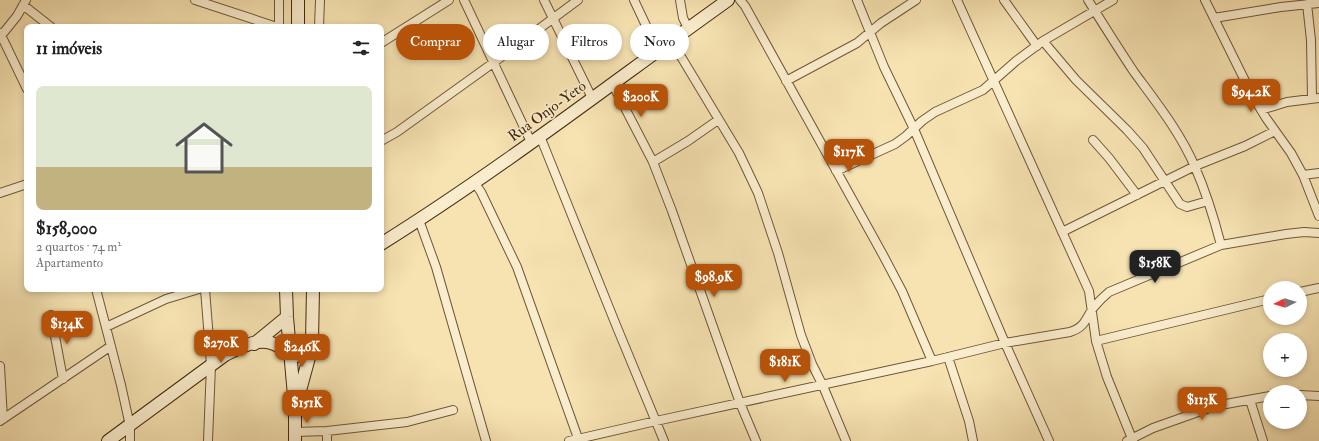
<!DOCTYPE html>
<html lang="pt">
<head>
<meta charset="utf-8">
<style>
	body { margin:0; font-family:"IM FELL Double Pica",serif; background:#f6f6f6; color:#222; height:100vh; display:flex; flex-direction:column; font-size:15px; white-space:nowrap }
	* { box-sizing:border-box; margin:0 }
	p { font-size:13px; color:#767676 }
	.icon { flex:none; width:22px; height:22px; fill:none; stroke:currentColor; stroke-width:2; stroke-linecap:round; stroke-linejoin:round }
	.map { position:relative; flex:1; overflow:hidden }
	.side { position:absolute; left:24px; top:24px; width:360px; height:268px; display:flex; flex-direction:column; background:#fff; border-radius:8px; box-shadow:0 2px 6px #0003 }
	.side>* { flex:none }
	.banner { position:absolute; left:396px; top:24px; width:380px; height:36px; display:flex; gap:8px }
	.needle { width:26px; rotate:265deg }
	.controls { position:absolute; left:1263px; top:281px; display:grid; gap:8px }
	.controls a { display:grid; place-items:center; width:44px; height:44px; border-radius:50%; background:#fff; box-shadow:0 2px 6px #0003; font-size:20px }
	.price { position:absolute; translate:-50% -34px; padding:0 9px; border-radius:8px; background:#b45309; color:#fff; font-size:13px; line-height:26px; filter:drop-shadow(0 1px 2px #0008) }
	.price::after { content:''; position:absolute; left:50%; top:24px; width:12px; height:9px; margin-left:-6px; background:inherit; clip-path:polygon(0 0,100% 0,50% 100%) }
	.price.current { background:#222; color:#fff }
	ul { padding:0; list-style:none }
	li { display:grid; align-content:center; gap:8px; height:212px; padding:0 12px }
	li span { display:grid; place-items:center; height:124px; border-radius:8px; color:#555 }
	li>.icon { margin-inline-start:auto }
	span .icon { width:72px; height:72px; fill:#fffc; stroke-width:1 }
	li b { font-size:17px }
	h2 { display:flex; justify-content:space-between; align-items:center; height:48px; padding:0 12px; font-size:17px }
	.chip { padding:0 14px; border-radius:18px; background:#fff; box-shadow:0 2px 6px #0003; font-size:14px; line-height:36px }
	.chip.current { background:#b45309; color:#fff }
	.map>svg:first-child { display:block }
</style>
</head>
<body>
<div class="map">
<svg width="1319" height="441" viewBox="0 0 1319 441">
	<rect width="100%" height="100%" fill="#f7e3b2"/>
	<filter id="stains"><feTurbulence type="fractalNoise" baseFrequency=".005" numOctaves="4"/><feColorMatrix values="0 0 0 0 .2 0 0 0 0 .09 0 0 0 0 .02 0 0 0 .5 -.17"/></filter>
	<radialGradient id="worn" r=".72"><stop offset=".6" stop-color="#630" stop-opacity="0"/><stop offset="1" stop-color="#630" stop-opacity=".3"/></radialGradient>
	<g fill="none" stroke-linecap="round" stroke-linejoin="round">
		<defs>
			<path id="minor" d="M195 0 277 27
				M464 0 531 142
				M544 0 592 98
				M634 0 658 51
				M680 0 683 18 688 28
				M740 0 745 6 883 255 902 291 932 361
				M857 0 884 67 914 129 1005 343 1049 441
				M957 0 1089 291 1096 341 1107 377 1133 441
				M1004 0 1037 46
				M1088 0C1103 24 1118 48 1134 72 1156 102 1180 132 1195 167 1206 192 1214 218 1221 245
				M1205 0 1252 95 1266 118 1291 153 1303 175 1319 216
				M1307 4 1311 40 1312 98
				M23 5 51 27
				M1214 18 1281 7 1319 3
				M279 27V0
				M319 27 320 0
				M0 33 27 89
				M0 37 17 16 26 0
				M671 40 739 153 758 193 778 253 801 335 812 364 823 386 846 441
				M1043 41 1076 80 1127 130 1143 148 1180 204 1187 207 1208 201
				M381 43 449 0
				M786 81 857 43 881 23 916 0
				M612 83 653 162 672 211 740 403 756 441
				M1261 110 1287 102 1319 98
				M540 136 616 325 664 441
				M1093 140 1109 158 1137 195
				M381 141 397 132 493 63 578 0
				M653 162 688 141 718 120
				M836 171 895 144 906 136 922 121 935 112 983 90 1016 61 1043 41 1113 0
				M1303 175 1319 173
				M474 182 481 192 517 267 579 441
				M0 193 27 184
				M419 220 436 267 486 441
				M1062 232 1195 166 1245 146 1275 131
				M96 289 121 385 130 426V441
				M205 289 211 365 208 441
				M1300 292 1319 288
				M51 315 63 379
				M106 327 166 299 199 289
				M1096 341 1270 299
				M948 357 969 421 973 441
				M0 366 3 419
				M1300 395 1319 396
				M1250 400 1263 441
				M0 421 111 346
				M327 431V441
				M295 432 327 431 407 422 453 410
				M569 441 656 421 932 361 1005 343 1070 332C1085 327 1085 320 1093 308 1098 302 1103 297 1109 292L1221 245 1286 234 1304 232 1319 233
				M1127 441 1153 428 1215 406 1270 396"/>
			<path id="secondary" d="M298 27V0
				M381 244C501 169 613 82 728 0
				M286 289 287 317 295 407V441
				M254 344 287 317
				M298 398 310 354 312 341 313 289
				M108 441 225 355C237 349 253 340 267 342 286 345 287 361 310 354"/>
		</defs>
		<use href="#minor" stroke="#705736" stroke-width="10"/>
		<use href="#secondary" stroke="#43280c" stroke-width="14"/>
		<use href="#minor" stroke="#faedcd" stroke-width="8"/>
		<use href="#secondary" stroke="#faedcd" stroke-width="12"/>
	</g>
	<g text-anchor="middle" stroke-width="3" stroke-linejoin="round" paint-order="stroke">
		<g font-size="15" fill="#43280c" stroke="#faedcd">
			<text transform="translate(547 111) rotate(-36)" y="5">Rua Onjo-Yeto</text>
		</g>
	</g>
	<rect width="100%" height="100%" filter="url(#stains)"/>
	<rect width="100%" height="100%" fill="url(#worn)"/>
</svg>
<div class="controls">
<a><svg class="needle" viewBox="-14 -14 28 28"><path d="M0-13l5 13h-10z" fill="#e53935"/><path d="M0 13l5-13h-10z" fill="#767676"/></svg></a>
<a>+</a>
<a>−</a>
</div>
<b class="price" style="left:1251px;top:113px">$94.2K</b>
<b class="price" style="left:641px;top:118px">$200K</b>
<b class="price" style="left:849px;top:173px">$117K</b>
<b class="price current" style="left:1155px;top:284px">$158K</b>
<b class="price" style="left:714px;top:298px">$98.9K</b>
<b class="price" style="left:67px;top:345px">$134K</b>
<b class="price" style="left:221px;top:364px">$270K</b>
<b class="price" style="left:302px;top:368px">$246K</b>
<b class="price" style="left:785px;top:383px">$181K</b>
<b class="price" style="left:1202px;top:421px">$113K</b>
<b class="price" style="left:307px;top:424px">$151K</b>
<div class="banner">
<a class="chip current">Comprar</a>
<a class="chip">Alugar</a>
<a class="chip">Filtros</a>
<a class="chip">Novo</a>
</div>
<section class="side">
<h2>11 imóveis<svg class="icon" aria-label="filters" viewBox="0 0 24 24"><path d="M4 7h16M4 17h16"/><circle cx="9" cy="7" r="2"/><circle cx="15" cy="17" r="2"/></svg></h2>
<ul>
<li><span style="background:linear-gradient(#dfe7d0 65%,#c2b280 0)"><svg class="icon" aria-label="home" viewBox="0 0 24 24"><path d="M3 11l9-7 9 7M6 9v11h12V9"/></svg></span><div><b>$158,000</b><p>2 quartos · 74 m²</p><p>Apartamento</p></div></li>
</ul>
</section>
</div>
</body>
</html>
